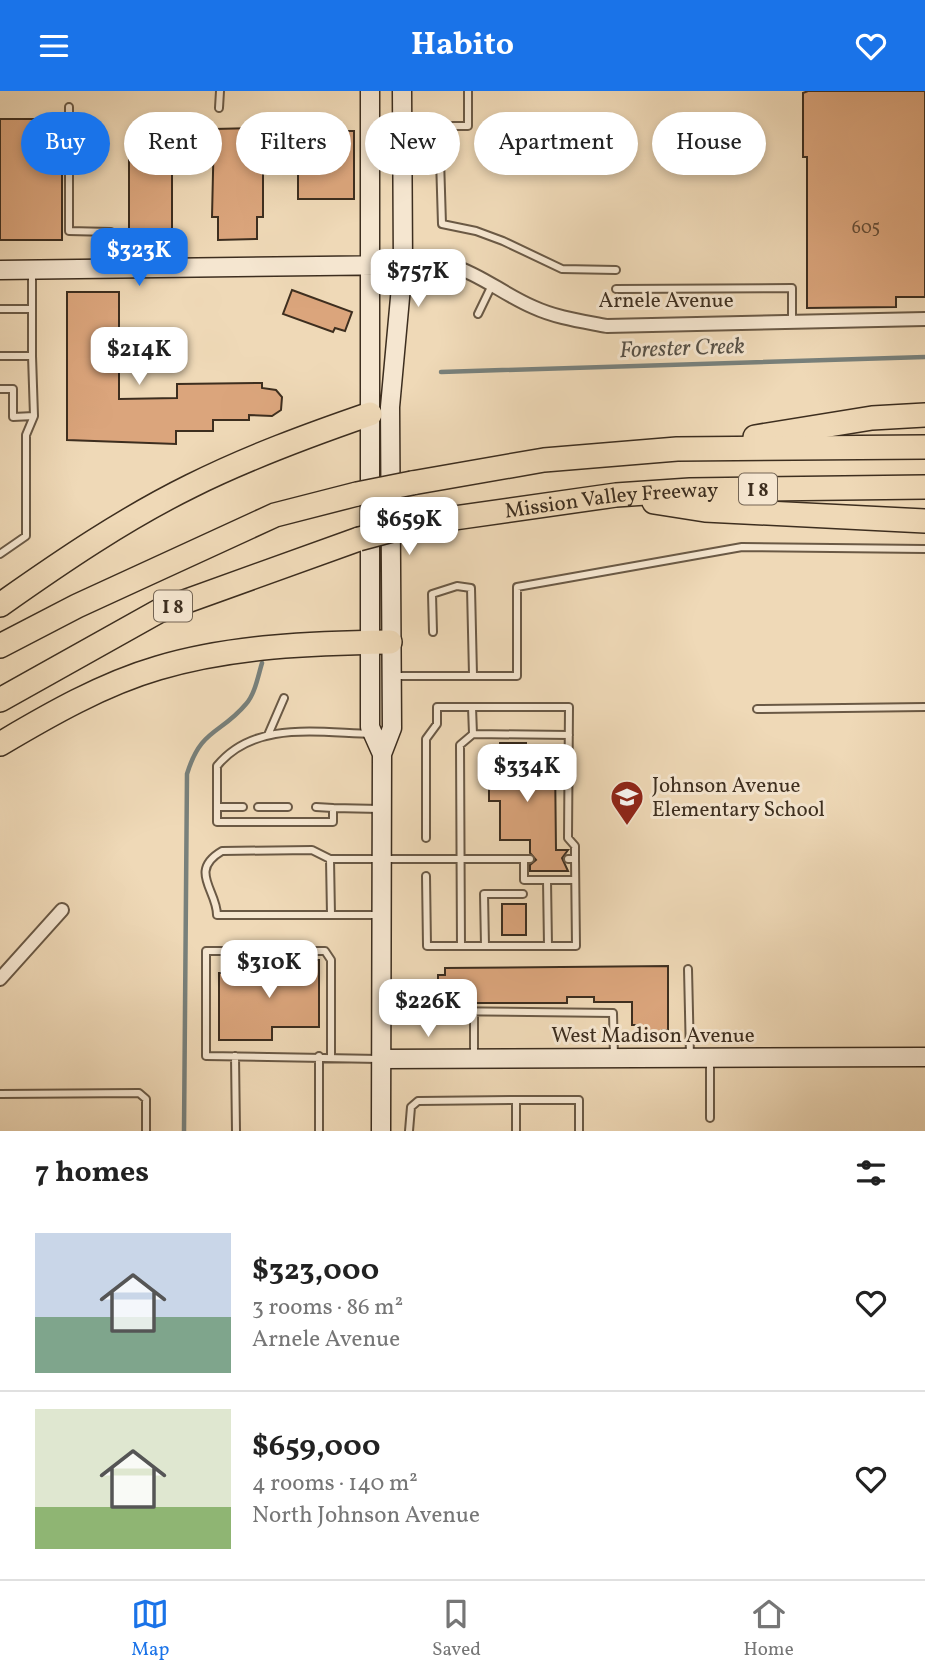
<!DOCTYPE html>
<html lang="en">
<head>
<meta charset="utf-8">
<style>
	body { margin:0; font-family:Vollkorn,serif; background:#f6f6f6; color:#222; height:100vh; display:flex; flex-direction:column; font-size:26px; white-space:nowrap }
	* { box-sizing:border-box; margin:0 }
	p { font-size:23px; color:#767676 }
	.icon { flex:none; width:38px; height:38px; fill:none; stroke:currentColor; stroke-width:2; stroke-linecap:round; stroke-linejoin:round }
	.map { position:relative; height:1040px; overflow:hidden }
	.drawer { display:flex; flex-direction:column; background:#fff; flex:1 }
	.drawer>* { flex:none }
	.top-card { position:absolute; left:21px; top:21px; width:884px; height:63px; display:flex; gap:14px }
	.price { position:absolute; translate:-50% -60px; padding:0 16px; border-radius:14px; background:#fff; color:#222; font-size:23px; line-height:46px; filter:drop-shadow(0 2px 4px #0008) }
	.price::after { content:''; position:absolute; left:50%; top:42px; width:21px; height:16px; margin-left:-10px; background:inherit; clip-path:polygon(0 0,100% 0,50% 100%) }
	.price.on { background:#1a73e8; color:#fff }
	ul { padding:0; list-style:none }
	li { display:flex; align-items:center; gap:21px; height:175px; padding:0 35px }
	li+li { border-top:2px solid #e0e0e0 }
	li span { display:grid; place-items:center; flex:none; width:196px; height:140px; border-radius:0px; color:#555 }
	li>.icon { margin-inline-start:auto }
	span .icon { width:84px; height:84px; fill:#fffc; stroke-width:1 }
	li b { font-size:30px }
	h2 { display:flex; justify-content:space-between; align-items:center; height:84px; padding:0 35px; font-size:30px }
	.pill { padding:0 24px; border-radius:32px; background:#fff; box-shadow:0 4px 10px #0003; font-size:24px; line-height:63px }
	.pill.on { background:#1a73e8; color:#fff }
	header { display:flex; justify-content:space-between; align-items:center; height:91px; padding:0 35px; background:#1a73e8; color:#fff; font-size:32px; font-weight:700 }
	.dock { display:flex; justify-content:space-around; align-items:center; height:98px; border-top:2px solid #e0e0e0; background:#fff; font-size:19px; color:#767676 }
	.dock a { display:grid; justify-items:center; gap:4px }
	.dock .on { color:#1a73e8 }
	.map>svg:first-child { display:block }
</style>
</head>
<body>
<header><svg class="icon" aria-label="menu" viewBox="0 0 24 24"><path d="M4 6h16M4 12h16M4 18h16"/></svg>Habito<svg class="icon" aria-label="heart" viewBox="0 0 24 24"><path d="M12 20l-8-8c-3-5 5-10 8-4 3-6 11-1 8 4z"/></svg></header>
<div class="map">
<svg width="925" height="1040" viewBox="0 0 925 1040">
	<rect width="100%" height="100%" fill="#efd9b7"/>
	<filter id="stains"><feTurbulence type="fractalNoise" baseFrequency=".00286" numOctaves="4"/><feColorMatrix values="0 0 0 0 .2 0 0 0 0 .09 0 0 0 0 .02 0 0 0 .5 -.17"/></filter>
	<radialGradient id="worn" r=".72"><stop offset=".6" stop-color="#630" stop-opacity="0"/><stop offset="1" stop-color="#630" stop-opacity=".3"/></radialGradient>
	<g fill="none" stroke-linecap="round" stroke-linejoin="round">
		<path stroke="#78807b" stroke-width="4.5" d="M441 281 925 266
			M184 1040 187 683C201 637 220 644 246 613 255 603 258 585 262 572"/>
	</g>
	<path fill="#dba57c" stroke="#3d2e1f" stroke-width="2" d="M808 0H925V206H896V216L807 217V66H803V2Z
		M0 28H47L62 43V149H0Z
		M258 37V62H263V126H257V148L218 149V126H212L214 38Z
		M298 40H354V108H298Z
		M129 57 172 58V149H129Z
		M292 199 352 221 345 240 335 237 333 241 283 223Z
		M67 201H119V308L177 307V293L262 292V297L276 299 282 306 281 319 272 325 249 324V329H213V340H176V353L67 349Z
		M500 652H526V669H555L556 759H568L562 767 568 780H530V774L536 769 530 762V749H500V710H489V666H500Z
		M502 813H526V844H502Z
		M272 869H319V936H272V949H219V882H272Z
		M668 875V939H662V944H643V939H638V934H632V911H594V906H567V912H438V884H445V877Z"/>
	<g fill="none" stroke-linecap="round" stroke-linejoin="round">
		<defs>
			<path id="lane" d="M468 0V35H439L442 133 476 140 503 150 562 178 616 179
				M69 16V140L111 141
				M219 17 220 0
				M32 181V218
				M616 198 792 197V231
				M0 218H32V265H0
				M478 223 492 194
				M0 298H13V326L34 325
				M0 463 26 445V344L34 325 32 265
				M433 541 432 503 457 495 471 497 473 584
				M392 585H517V496L742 456 925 458
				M757 618 925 616
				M372 643C319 642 254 629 217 675V731H333V717L380 718
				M473 643 569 644
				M268 644 284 607
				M217 716H243
				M258 716H288
				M316 716 333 717
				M426 747V648L437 633V616H472
				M330 768 331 824
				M524 768V789H575
				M568 768H575V755L568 747 569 616H472L473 643 460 654 461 855H576L575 768
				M426 785 427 855H461
				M547 789 548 855
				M379 824H217C217 799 188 780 222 760L312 759 330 768H530
				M485 855 484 803H523
				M688 878 690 965
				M383 894H428L429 918 434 920 613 922 614 966
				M474 922V965
				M235 965 236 1040
				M331 965V869L325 860H206V965L379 968
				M710 969V1027
				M0 1003 139 1002 146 1008V1040
				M516 1009H579V1040
				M319 1040V965
				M409 1040 411 1016 418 1010 516 1009V1040"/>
			<path id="street" d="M403 174C459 161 487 196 533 216 557 227 581 230 607 235L925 228
				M0 888 62 819"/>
			<path id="secondary" d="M370 0V636L382 663 381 1040
				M0 179 403 174
				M382 663 392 637 390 316 403 174 402 0
				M381 968 925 966"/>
			<g id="highway">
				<path d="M755 346 872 327 925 324"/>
				<path d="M412 392 544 369 677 358 925 356"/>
				<path d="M654 411 705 419 925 430"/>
				<path id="s1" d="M419 432 616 404 690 399 925 396"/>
				<path d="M0 514C61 471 124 428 191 395 249 366 309 344 370 323"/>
				<path d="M0 555 77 515 275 424 357 403"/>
				<path d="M0 609 159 520 359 448"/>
				<path d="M0 653C49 624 103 593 158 577 231 555 314 552 390 551"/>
			</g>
		</defs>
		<use href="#lane" stroke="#6a5945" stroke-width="10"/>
		<use href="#street" stroke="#6a5945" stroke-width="16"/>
		<use href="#secondary" stroke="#3d2e1f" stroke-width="21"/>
		<use href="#highway" stroke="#3d2e1f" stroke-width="26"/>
		<use href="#lane" stroke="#f5e6d0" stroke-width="6"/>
		<use href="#street" stroke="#f5e6d0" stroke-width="12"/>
		<use href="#secondary" stroke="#f5e6d0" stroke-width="18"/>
		<use href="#highway" stroke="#efd9b7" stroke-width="23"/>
		<defs>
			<path id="highway-bridge" d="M357 403 412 392
				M359 448 419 432"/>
		</defs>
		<use href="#highway-bridge" stroke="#3d2e1f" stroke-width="26" stroke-linecap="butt"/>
		<use href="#highway-bridge" stroke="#efd9b7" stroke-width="23"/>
	</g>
	<defs>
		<symbol id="school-pin" viewBox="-11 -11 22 30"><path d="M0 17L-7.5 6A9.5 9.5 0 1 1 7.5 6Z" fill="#8f2418" stroke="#f5e6d0"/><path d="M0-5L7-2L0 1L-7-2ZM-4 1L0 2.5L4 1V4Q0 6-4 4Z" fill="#fff"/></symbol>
	</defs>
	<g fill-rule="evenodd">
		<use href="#school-pin" x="608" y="687" width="38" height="52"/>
	</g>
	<g text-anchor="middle" stroke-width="6" stroke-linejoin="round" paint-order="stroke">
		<g font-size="18" fill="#644c36">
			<text x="866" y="142">605</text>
		</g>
		<g fill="#f5e6d0" stroke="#746554" stroke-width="2">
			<rect x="739" y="382.5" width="38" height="31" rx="5"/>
			<rect x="154" y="499.5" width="38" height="31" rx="5"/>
		</g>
		<g font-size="19" font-weight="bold" fill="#3d2e1f">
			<text x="758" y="405">I 8</text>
			<text x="173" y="522">I 8</text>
		</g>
		<g font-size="21" fill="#3d2e1f" stroke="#f5e6d0">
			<text x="666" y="216">Arnele Avenue</text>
			<text dy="7" stroke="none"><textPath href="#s1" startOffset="194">Mission Valley Freeway</textPath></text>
			<text x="653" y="951">West Madison Avenue</text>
		</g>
		<g font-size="21" fill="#3d2e1f" stroke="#f5e6d0" text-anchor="start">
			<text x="652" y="701">Johnson Avenue<tspan x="652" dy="24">Elementary School</tspan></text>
		</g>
		<g font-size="23" font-style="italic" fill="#565046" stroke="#f5e6d0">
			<text transform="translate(682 256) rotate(-2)" y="8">Forester Creek</text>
		</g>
	</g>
	<rect width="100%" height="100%" filter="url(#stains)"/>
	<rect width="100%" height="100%" fill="url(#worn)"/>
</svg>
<b class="price on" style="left:139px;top:197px">$323K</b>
<b class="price" style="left:418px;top:218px">$757K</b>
<b class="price" style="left:139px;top:296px">$214K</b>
<b class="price" style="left:409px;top:466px">$659K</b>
<b class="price" style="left:527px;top:713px">$334K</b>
<b class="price" style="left:269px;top:909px">$310K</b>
<b class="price" style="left:428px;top:948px">$226K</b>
<div class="top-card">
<a class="pill on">Buy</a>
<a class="pill">Rent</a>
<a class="pill">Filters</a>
<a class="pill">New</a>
<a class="pill">Apartment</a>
<a class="pill">House</a>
</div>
</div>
<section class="drawer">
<h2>7 homes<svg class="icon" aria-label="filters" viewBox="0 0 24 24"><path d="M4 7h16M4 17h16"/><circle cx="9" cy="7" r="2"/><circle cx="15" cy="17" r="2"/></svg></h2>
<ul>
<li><span style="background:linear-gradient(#c9d6e8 60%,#7fa58c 0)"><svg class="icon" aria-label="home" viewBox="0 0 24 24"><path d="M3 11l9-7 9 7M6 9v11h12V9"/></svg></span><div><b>$323,000</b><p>3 rooms · 86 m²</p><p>Arnele Avenue</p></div><svg class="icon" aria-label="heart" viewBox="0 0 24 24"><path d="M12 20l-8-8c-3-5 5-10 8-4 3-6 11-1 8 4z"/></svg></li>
<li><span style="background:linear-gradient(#dfe7d0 70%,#8fb573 0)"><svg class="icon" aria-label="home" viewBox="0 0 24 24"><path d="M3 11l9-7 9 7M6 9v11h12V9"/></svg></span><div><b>$659,000</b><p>4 rooms · 140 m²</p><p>North Johnson Avenue</p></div><svg class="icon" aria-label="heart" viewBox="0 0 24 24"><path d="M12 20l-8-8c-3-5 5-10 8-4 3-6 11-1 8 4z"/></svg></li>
</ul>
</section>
<nav class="dock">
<a class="on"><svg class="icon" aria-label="map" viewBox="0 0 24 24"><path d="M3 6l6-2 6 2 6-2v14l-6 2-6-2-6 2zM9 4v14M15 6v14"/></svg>Map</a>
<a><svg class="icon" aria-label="saved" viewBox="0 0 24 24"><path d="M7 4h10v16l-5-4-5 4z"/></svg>Saved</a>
<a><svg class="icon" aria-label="home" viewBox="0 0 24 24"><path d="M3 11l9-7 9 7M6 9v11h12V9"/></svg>Home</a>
</nav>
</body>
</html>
